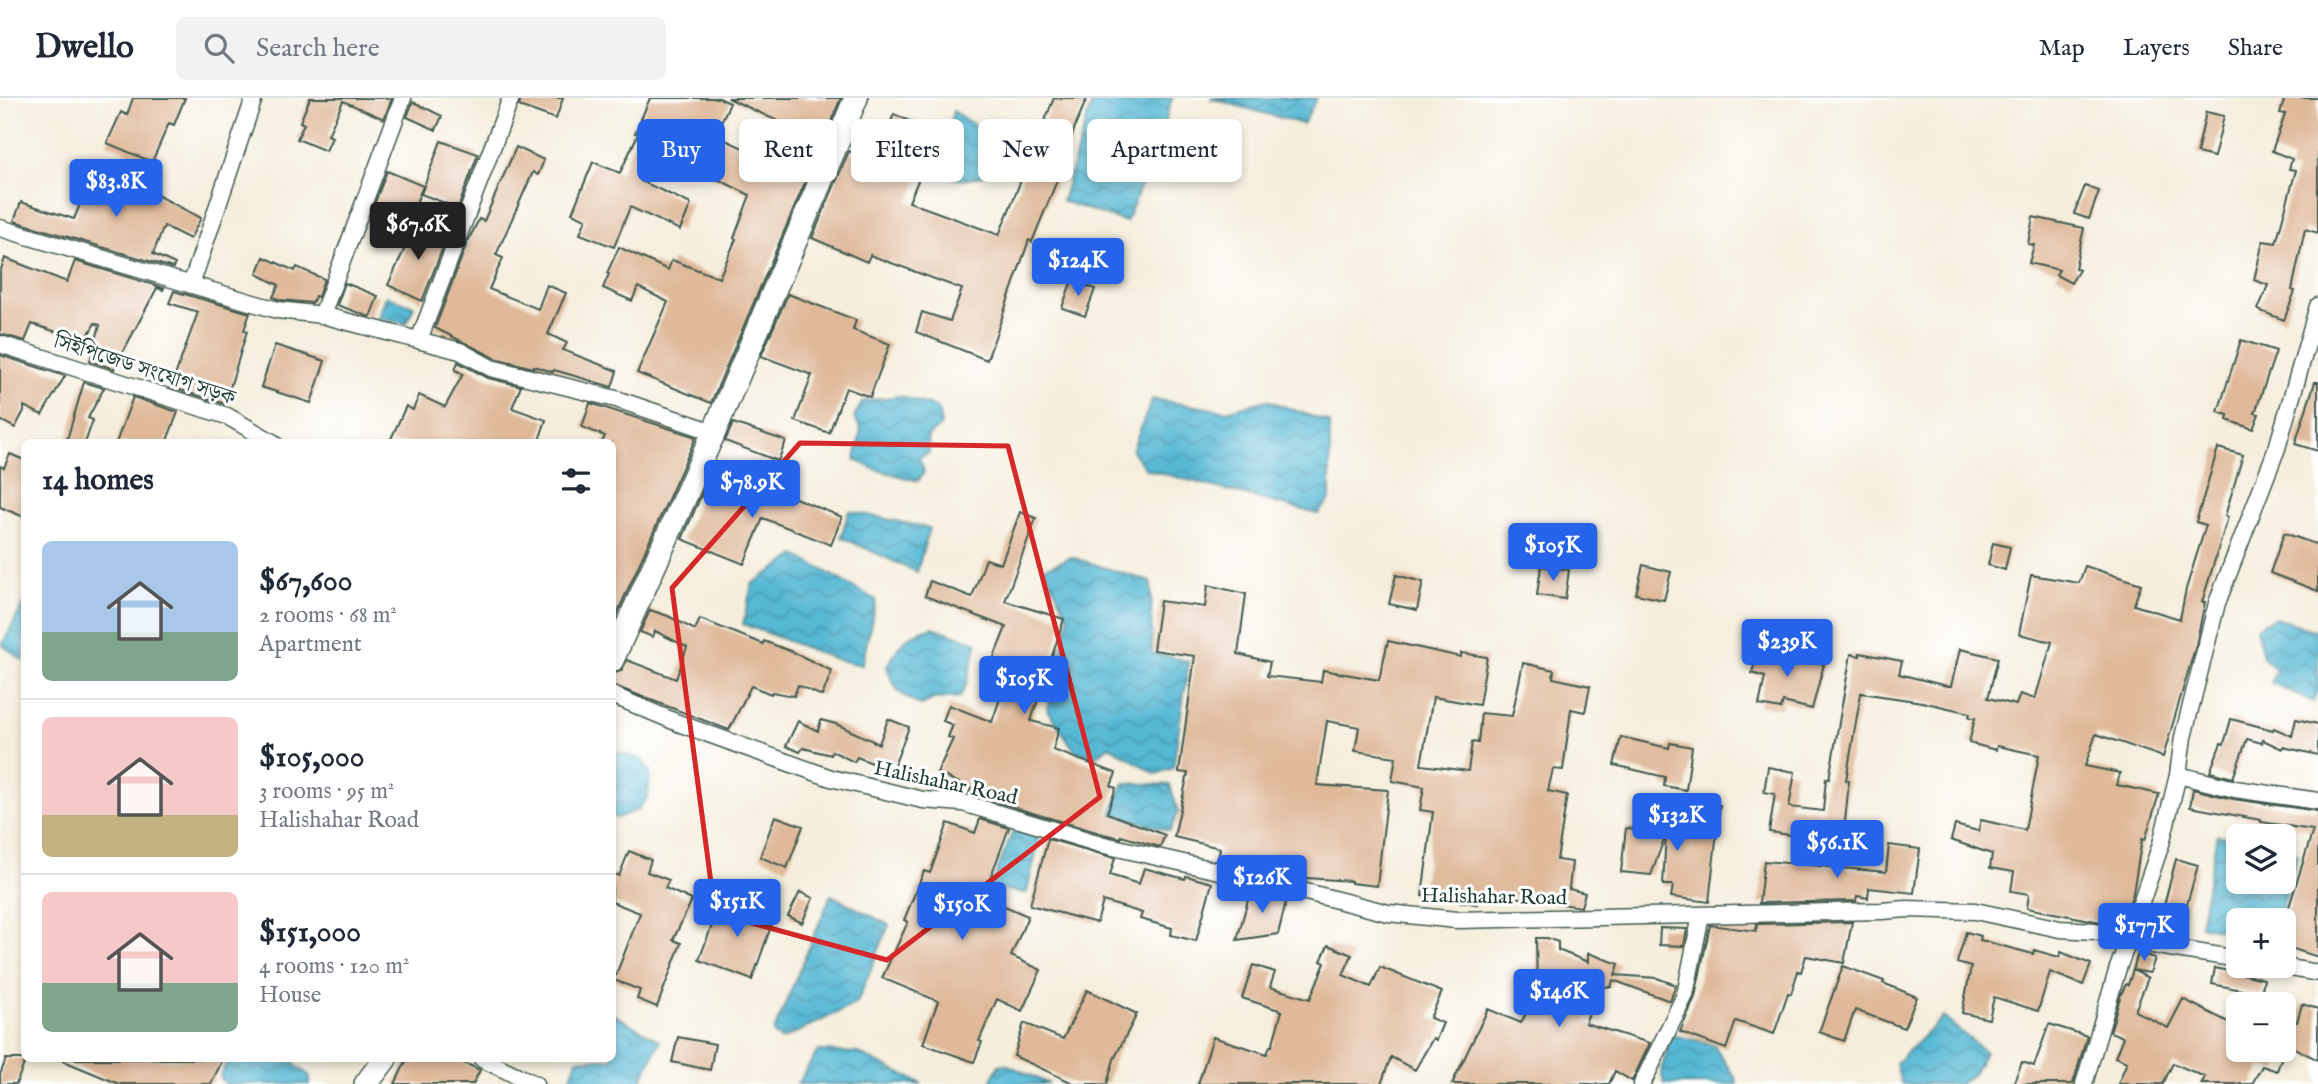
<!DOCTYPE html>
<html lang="en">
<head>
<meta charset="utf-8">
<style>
	body { margin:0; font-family:"IM FELL English","Noto Serif Bengali",serif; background:#f2f2f3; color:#1f2937; height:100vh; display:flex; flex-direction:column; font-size:26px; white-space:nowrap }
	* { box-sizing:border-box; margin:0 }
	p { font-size:23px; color:#747a83 }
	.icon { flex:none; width:38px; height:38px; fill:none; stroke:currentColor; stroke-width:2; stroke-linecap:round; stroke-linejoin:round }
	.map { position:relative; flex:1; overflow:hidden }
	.sheet { position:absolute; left:21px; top:341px; width:595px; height:623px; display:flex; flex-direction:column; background:#fff; border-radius:10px; box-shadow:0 4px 10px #0003 }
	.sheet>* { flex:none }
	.guide { position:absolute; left:637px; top:21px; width:665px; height:63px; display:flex; gap:14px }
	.fabs { position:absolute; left:2226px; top:726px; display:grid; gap:14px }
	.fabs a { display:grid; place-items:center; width:70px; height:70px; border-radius:10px; background:#fff; box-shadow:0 4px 10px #0003; font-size:35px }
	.price { position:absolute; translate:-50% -60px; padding:0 16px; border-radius:7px; background:#2563eb; color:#fff; font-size:23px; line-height:46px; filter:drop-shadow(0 2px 4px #0008) }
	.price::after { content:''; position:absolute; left:50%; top:42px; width:21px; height:16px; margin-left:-10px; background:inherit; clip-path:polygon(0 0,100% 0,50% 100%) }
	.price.on { background:#222; color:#fff }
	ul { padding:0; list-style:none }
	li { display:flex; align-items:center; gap:21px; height:175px; padding:0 21px }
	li+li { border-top:2px solid #e0e1e3 }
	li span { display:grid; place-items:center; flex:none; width:196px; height:140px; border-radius:10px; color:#555 }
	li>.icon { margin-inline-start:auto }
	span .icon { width:84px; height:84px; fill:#fffc; stroke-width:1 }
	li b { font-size:30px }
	h2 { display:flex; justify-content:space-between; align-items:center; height:84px; padding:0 21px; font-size:30px }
	.tag { padding:0 24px; border-radius:10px; background:#fff; box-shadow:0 4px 10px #0003; font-size:24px; line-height:63px }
	.tag.on { background:#2563eb; color:#fff }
	header { display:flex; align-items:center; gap:42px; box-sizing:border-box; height:98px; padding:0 35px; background:#fff; border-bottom:2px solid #e0e1e3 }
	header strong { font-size:33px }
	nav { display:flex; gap:38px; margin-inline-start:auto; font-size:24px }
	.search { width:490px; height:63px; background:#f2f2f3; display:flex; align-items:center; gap:18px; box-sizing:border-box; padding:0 24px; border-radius:10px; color:#747a83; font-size:26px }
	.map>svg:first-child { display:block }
</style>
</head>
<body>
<header>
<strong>Dwello</strong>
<div class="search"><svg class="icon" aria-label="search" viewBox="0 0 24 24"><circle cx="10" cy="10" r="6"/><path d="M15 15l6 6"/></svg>Search here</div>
<nav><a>Map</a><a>Layers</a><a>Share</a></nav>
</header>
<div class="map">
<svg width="2318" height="986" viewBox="0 0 2318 986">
	<defs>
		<pattern id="water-waves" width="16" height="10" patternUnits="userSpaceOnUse" patternTransform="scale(1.75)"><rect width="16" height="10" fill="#55b8d4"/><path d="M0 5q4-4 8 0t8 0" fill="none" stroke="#4697ad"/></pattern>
	</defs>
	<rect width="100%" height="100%" fill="#fff"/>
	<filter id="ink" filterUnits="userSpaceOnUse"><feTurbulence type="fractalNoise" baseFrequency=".0143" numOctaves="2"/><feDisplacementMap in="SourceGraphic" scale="14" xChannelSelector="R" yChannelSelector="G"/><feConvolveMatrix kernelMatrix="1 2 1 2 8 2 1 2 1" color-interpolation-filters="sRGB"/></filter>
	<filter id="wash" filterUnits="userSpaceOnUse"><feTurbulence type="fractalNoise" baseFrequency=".00686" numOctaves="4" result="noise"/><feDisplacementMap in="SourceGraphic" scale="28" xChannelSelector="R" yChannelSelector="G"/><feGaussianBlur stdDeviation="1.57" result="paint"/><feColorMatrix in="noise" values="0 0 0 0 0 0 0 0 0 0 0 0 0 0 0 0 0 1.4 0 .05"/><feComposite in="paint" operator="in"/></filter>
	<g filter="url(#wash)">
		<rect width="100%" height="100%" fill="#f5eedd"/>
		<path fill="url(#water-waves)" stroke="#3a7a84" stroke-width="2" d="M1093 0H1172L1158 46 1126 124 1062 103Z
			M1210 0H1317L1303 26Z
			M953 13 993 39 983 77C963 84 953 84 938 71L947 41Z
			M386 198 414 208 406 226 378 220Z
			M900 298 938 310 941 327 928 338 929 355 919 359 924 374 918 383 875 371 855 362 861 331 854 319 863 303Z
			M1152 301 1226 313 1267 302 1330 325V402L1318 416 1146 371 1132 353Z
			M849 413 929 430 917 474 841 439Z
			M796 457 876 502 862 567 838 562 743 526 752 486Z
			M1071 459 1151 484 1152 555 1189 563 1173 670 1156 676 1109 648 1096 659 1075 653 1047 611 1069 520 1044 470Z
			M24 505V563L2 547Z
			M2275 519 2318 534V593L2314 604 2271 585 2276 572 2263 559 2256 530Z
			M933 529 977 545 967 585 960 599 933 601 922 608C900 597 894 593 887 568 901 543 905 538 933 529Z
			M612 653 641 661 650 673 648 698 638 712 616 720 613 719Z
			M1124 685 1170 687 1178 714 1170 733 1111 715Z
			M1015 728 1036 738 1039 743 1027 794 1025 795 993 790 991 788Z
			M2217 737 2238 742V784H2284V752L2298 756 2279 822H2238V836L2200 827Z
			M831 797 889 827 857 905 781 942 773 935Z
			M613 916 660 943 640 986H577L570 983 577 961H612Z
			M1943 919 1985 954 1974 975 1959 986H1901L1896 965Z
			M1672 937 1713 946 1736 981 1737 986H1664L1661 972Z
			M818 953 858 955 922 986H797Z
			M228 961H293L295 967 310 978 309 986H226L220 980Z
			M1006 966 1049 986H989L999 967Z"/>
		<g id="blocks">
			<path fill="#dfb99a" d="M133 0H185L174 27 169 25 152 64 107 45 121 14 127 17Z
				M310 0H392L384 21 343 3 328 37 332 39 326 53 297 41 304 26 300 24Z
				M521 0H563L556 21 519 8Z
				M650 0H719L730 5 715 37 764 60 782 25 728 0H841L711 305 637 275 668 204 638 189 632 203 603 190 609 176 607 175 619 149 668 172 672 162 719 180 736 141 734 140 750 97 705 75 712 60 662 37 641 83 691 106 680 132 630 109 614 149 580 136 586 121 572 115 593 64 620 75 638 36 635 35Z
				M1054 0H1087L1076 26 1054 90 1032 144 1029 142 987 262 916 234 922 214 950 223 962 191 870 157 867 164 812 140 849 53 873 64 894 16 921 28 902 71 920 78 909 104 999 137Z
				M2285 0H2318V135L2305 131 2292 192 2295 193 2284 222 2258 212 2268 187 2254 182 2263 143 2276 145 2296 72 2289 71 2292 61 2272 53 2285 16 2280 15Z
				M413 4 442 18 436 32 407 19Z
				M2206 14 2224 18 2214 59 2197 55Z
				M441 43 478 56 458 110 421 96Z
				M516 49 544 62 538 77 533 74 496 157 503 160 489 191 538 211 547 187 566 195 548 236 567 245 563 252 617 273 612 289 554 272 553 274 534 268 533 270 495 260 435 230 467 145 479 121 484 123Z
				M94 72 155 96 201 120 190 141 164 128 153 156 175 166 173 170 14 123 21 104 74 121Z
				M387 73 423 88 409 122 374 107Z
				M2085 88 2099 93 2089 121 2074 116Z
				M2033 119 2084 130 2075 170 2079 172 2071 185 2056 177 2059 172 2029 165 2034 147 2028 146Z
				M416 126 447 139 422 203 388 187Z
				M264 159 295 173 297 169 324 181 318 199 315 198 312 205 280 202 273 199 279 187 257 176Z
				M5 160 67 184 75 163 164 190 163 192 157 190 114 271 90 263 100 227 95 225 85 243 32 226 25 243 0 236V174Z
				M1072 182 1095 191 1085 218 1062 210Z
				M345 185 378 198 370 219 337 207Z
				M174 193 250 215 244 232 247 233 225 306 171 289 198 214 169 205Z
				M788 196 856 222 853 232 890 246 870 299 846 290 829 335 795 323 812 277 761 258Z
				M2241 242 2276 253 2255 315 2259 316 2253 331 2227 322 2228 317 2218 314Z
				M275 247 325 263 311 305 261 289Z
				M0 257 65 278 42 317 24 308V313L15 330 0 322Z
				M458 264 488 280 521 288 512 310 546 322 538 345H389L406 308 413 312 419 297 445 309 463 276 455 272Z
				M84 284 104 290 88 320 93 322 85 345H66Z
				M2315 284H2318V353L2295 346Z
				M133 299 178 314 166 345H116Z
				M590 305 696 339 612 527V345H602L605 338 582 329Z
				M733 325 786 343 778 363 725 343Z
				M2218 350 2243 357 2225 418 2228 419 2202 504H2205L2196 547 2163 659 2096 636 2085 668 2120 675 2117 687 2159 696 2145 742 2142 741 2133 795 2122 828 2027 810 2029 796 2011 793 2014 774 1990 770 1992 756 1951 742 1955 727 1978 733 1981 722 2025 732 2039 657 1997 648 1996 652 1969 645 1975 620 1969 619 1970 615 1922 604 1861 595 1846 682 1849 683 1843 744 1769 734 1775 696 1764 694 1768 669 1795 674 1789 709 1823 713 1826 680 1829 681 1851 556 1860 558V555L1902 563 1899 576 1947 588H1951L1960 551 1998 560 1988 600 2016 607 2020 596 2035 601 2052 544 2019 536 2031 477 2079 485 2085 468 2141 486 2134 507 2180 521 2186 491 2206 427 2196 424Z
				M10 356 24 362V419L0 409V368L4 370Z
				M711 375 722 380 717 393 757 410 766 388 842 419 831 447 763 420 744 466 682 441Z
				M1020 414 1036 420 1005 503 1064 521 1031 623 1059 630 1053 652 1116 675 1111 688 1116 690 1107 715 1165 737 1160 749 1121 738V740L1103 736 969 696 971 690 937 675 953 641 948 639 953 627 943 623 949 607 992 624 1007 580 989 572 1006 529 925 498 930 483 972 499 986 461 1001 466Z
				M2284 435 2318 447V493L2270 475Z
				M1993 445 2010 449 2005 472 1988 467Z
				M1643 467 1671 474 1664 502 1636 496Z
				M1541 468 1569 472 1565 501 1537 497Z
				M1396 477 1423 484 1417 512 1389 506Z
				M1208 487 1246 496 1238 556 1270 564 1267 578 1321 584 1323 572 1379 582 1388 543 1461 559V555L1487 559 1479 607 1433 599 1421 667 1468 673 1472 644 1478 645 1481 615 1512 618 1523 565 1554 572 1553 580 1590 588 1585 614 1571 611 1563 672 1553 671 1548 693 1567 697 1557 762 1572 764 1569 791 1585 795 1581 809 1507 798V802L1477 801V806L1422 798 1433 714 1420 712 1424 689 1392 683 1396 659 1355 653 1359 629 1327 623 1317 687 1388 692 1377 788 1351 785V783L1291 779 1218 762 1220 750 1174 739 1188 675 1179 674 1195 558 1153 552 1160 503 1205 509Z
				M650 512 668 518 695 532 700 521 763 546 764 543 795 555 832 573 822 598 798 587 794 598 772 594 771 596 751 588 729 632 612 587V576L621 573 627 562 676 581 687 549 655 533 653 539 640 534Z
				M1759 549 1824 566 1812 611 1783 604 1781 611 1759 607 1765 579 1752 575Z
				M888 621 909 629 892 673 857 659 854 664 832 653 831 657 803 650 800 654 786 648 798 623 818 633 821 622 836 626 879 646Z
				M2231 621 2273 632 2274 630 2292 638 2296 621 2318 626V657L2283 649 2282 651 2263 642 2262 645 2247 641 2233 680 2210 674 2221 645 2224 646Z
				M1621 639 1669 650 1670 645 1692 649 1686 692 1664 688 1665 679 1614 667Z
				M2193 691 2233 701 2318 713V859L2284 848V825L2313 732 2261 724V722L2190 709Z
				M1698 705 1720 707 1709 804 1671 799 1673 787H1663L1666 736 1651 777 1621 774 1626 730 1655 733 1659 718 1696 727Z
				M775 718 803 728 787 770 760 759Z
				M980 721 1009 730 983 799 1028 818 1011 858 1041 872 1022 913 997 901 979 943 982 944 974 964 923 946 938 903 882 880 908 824 904 822 924 773 930 775 948 725 975 735Z
				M1048 741 1115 760 1110 777 1139 786 1144 770 1185 781 1186 778 1212 785 1196 843 1171 837 1172 830 1140 821 1142 815 1103 803 1097 825 1030 807Z
				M1889 747 1920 751 1914 795 1869 790 1868 800 1857 798 1856 803 1759 805 1764 763 1886 774Z
				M629 753 651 762 647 774 669 782 665 790 692 802 673 842 681 845 657 909 637 901 640 892 614 882 640 815 612 804V775L619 778Z
				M2176 761 2198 767 2181 828 2160 823Z
				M1251 791 1287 800 1278 836 1237 842Z
				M800 794 813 800 802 825 788 818Z
				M722 801 774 820 752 882 699 862Z
				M1852 824 1844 865 1806 858 1801 874 1798 873 1791 896 1788 895 1774 936 1736 923 1726 951 1680 934 1695 899 1710 827 1756 833 1757 826Z
				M1660 830 1687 831 1684 848 1659 847Z
				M1966 834 1981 838 1980 842 2033 856 2034 852 2059 859 2061 854 2091 866 2083 887 2050 874 2038 913 1994 899 1989 921 1962 915 1971 869 1957 865Z
				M1536 840H1547L1558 844V852L1588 864V855L1619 866 1615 877 1657 880 1676 887 1670 903 1613 882 1611 889 1600 888 1585 925 1650 945 1632 983 1615 973 1609 986H1452L1488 911 1521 925 1537 894Z
				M1328 847 1352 857 1343 877 1371 889 1380 869 1442 894 1430 920 1443 925 1436 942 1433 940 1415 972 1391 959 1381 986H1198L1213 939 1267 956 1270 948H1272L1282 913 1242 900 1253 867 1275 874 1270 889 1310 901 1325 865 1321 863Z
				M2138 855 2155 860 2150 875 2133 872Z
				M1843 868 1884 883 1883 885 1917 899 1904 930 1855 912 1844 943 1819 934Z
				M2215 870 2264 881 2261 896 2212 886Z
				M2133 872 2148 880 2135 913 2168 930 2183 901 2238 929V952H2284L2277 973 2262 968 2252 986H2201L2205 979 2173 965 2163 986H2118L2127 964 2115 959 2123 939 2110 934 2121 896 2126 886 2128 887Z
				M1087 892 1137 916 1114 961 1107 986H1075L1014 958 1024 925 1063 941Z
				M2302 906 2318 911V962L2284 945V920L2297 924Z
				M2049 926 2087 938 2073 986H2013L2022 964 2034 968Z
				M678 939 715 946 710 972 672 964Z
				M6 961H26L16 986H0V977Z
				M59 961H223L211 986H119Z
				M407 961H455L480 972 473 986H395Z"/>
		</g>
	</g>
	<g filter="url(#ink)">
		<use href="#blocks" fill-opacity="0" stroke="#3f584d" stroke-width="2"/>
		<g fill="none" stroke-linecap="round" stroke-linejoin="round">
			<defs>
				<path id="street" d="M0 130 253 205 278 212 322 217 460 253 491 270 616 301 714 334
					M191 187 254 0
					M322 217 403 0
					M419 242 511 0
					M0 246 227 318 274 345
					M612 597 678 625 831 680 923 702 963 705 1100 746 1267 784 1388 815 1457 822 1882 813 1907 811 1975 813 2060 831 2095 833 2128 843 2118 870 2084 986
					M2178 677 2235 691 2318 703
					M2238 861 2128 843 2161 746 2178 677 2183 639 2217 505 2277 350 2318 208
					M2279 868 2318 875
					M482 961 535 986
					M1642 986 1685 897 1701 817"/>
				<path id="secondary" d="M612 562 714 334 856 0
					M366 986 385 961"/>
			</defs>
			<use href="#street" stroke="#3f584d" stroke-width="19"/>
			<use href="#secondary" stroke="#3f584d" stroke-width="26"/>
			<use href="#street" stroke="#fff" stroke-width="16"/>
			<use href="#secondary" stroke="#fff" stroke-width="23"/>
		</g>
	</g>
	<path fill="none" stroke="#d62828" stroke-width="5" stroke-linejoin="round" d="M800 345 1008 348 1100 699 887 862 715 815 672 490Z"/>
	<g text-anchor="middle" stroke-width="6" stroke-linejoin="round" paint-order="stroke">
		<g font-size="21" fill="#1f3d34" stroke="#fff">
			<text transform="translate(145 271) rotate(18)" y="7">সিইপিজেড সংযোগ সড়ক</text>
			<text transform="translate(946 684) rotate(12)" y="7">Halishahar Road</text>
			<text transform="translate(1494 798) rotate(1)" y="7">Halishahar Road</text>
		</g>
	</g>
</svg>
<div class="fabs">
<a><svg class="icon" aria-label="layers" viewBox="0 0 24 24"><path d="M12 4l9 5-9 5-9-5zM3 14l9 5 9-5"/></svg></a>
<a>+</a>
<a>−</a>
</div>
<b class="price" style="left:116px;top:121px">$83.8K</b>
<b class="price on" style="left:418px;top:164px">$67.6K</b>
<b class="price" style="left:1078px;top:200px">$124K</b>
<b class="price" style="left:752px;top:422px">$78.9K</b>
<b class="price" style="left:1553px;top:485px">$105K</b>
<b class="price" style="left:1787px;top:581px">$239K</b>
<b class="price" style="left:1024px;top:618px">$105K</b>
<b class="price" style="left:1677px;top:755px">$132K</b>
<b class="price" style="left:1837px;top:782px">$56.1K</b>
<b class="price" style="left:1262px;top:817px">$126K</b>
<b class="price" style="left:737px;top:841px">$151K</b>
<b class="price" style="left:962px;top:844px">$150K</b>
<b class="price" style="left:2144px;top:865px">$177K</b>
<b class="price" style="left:1559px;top:931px">$146K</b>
<div class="guide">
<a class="tag on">Buy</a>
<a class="tag">Rent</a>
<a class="tag">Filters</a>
<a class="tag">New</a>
<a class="tag">Apartment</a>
</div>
<section class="sheet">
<h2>14 homes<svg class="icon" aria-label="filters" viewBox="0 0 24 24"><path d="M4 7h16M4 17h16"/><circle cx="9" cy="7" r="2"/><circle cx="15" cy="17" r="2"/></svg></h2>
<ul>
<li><span style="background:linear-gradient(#a9c7e8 65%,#7fa58c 0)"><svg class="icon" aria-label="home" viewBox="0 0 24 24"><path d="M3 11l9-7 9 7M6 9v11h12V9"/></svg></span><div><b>$67,600</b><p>2 rooms · 68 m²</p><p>Apartment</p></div></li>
<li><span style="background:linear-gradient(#f6c9c9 70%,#c2b280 0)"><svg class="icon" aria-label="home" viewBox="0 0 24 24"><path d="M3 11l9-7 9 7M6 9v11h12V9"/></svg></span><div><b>$105,000</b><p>3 rooms · 95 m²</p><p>Halishahar Road</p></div></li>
<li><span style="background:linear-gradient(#f6c9c9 65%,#7fa58c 0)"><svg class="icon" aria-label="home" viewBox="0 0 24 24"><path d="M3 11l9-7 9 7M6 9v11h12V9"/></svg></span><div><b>$151,000</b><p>4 rooms · 120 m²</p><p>House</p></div></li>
</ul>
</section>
</div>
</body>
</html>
